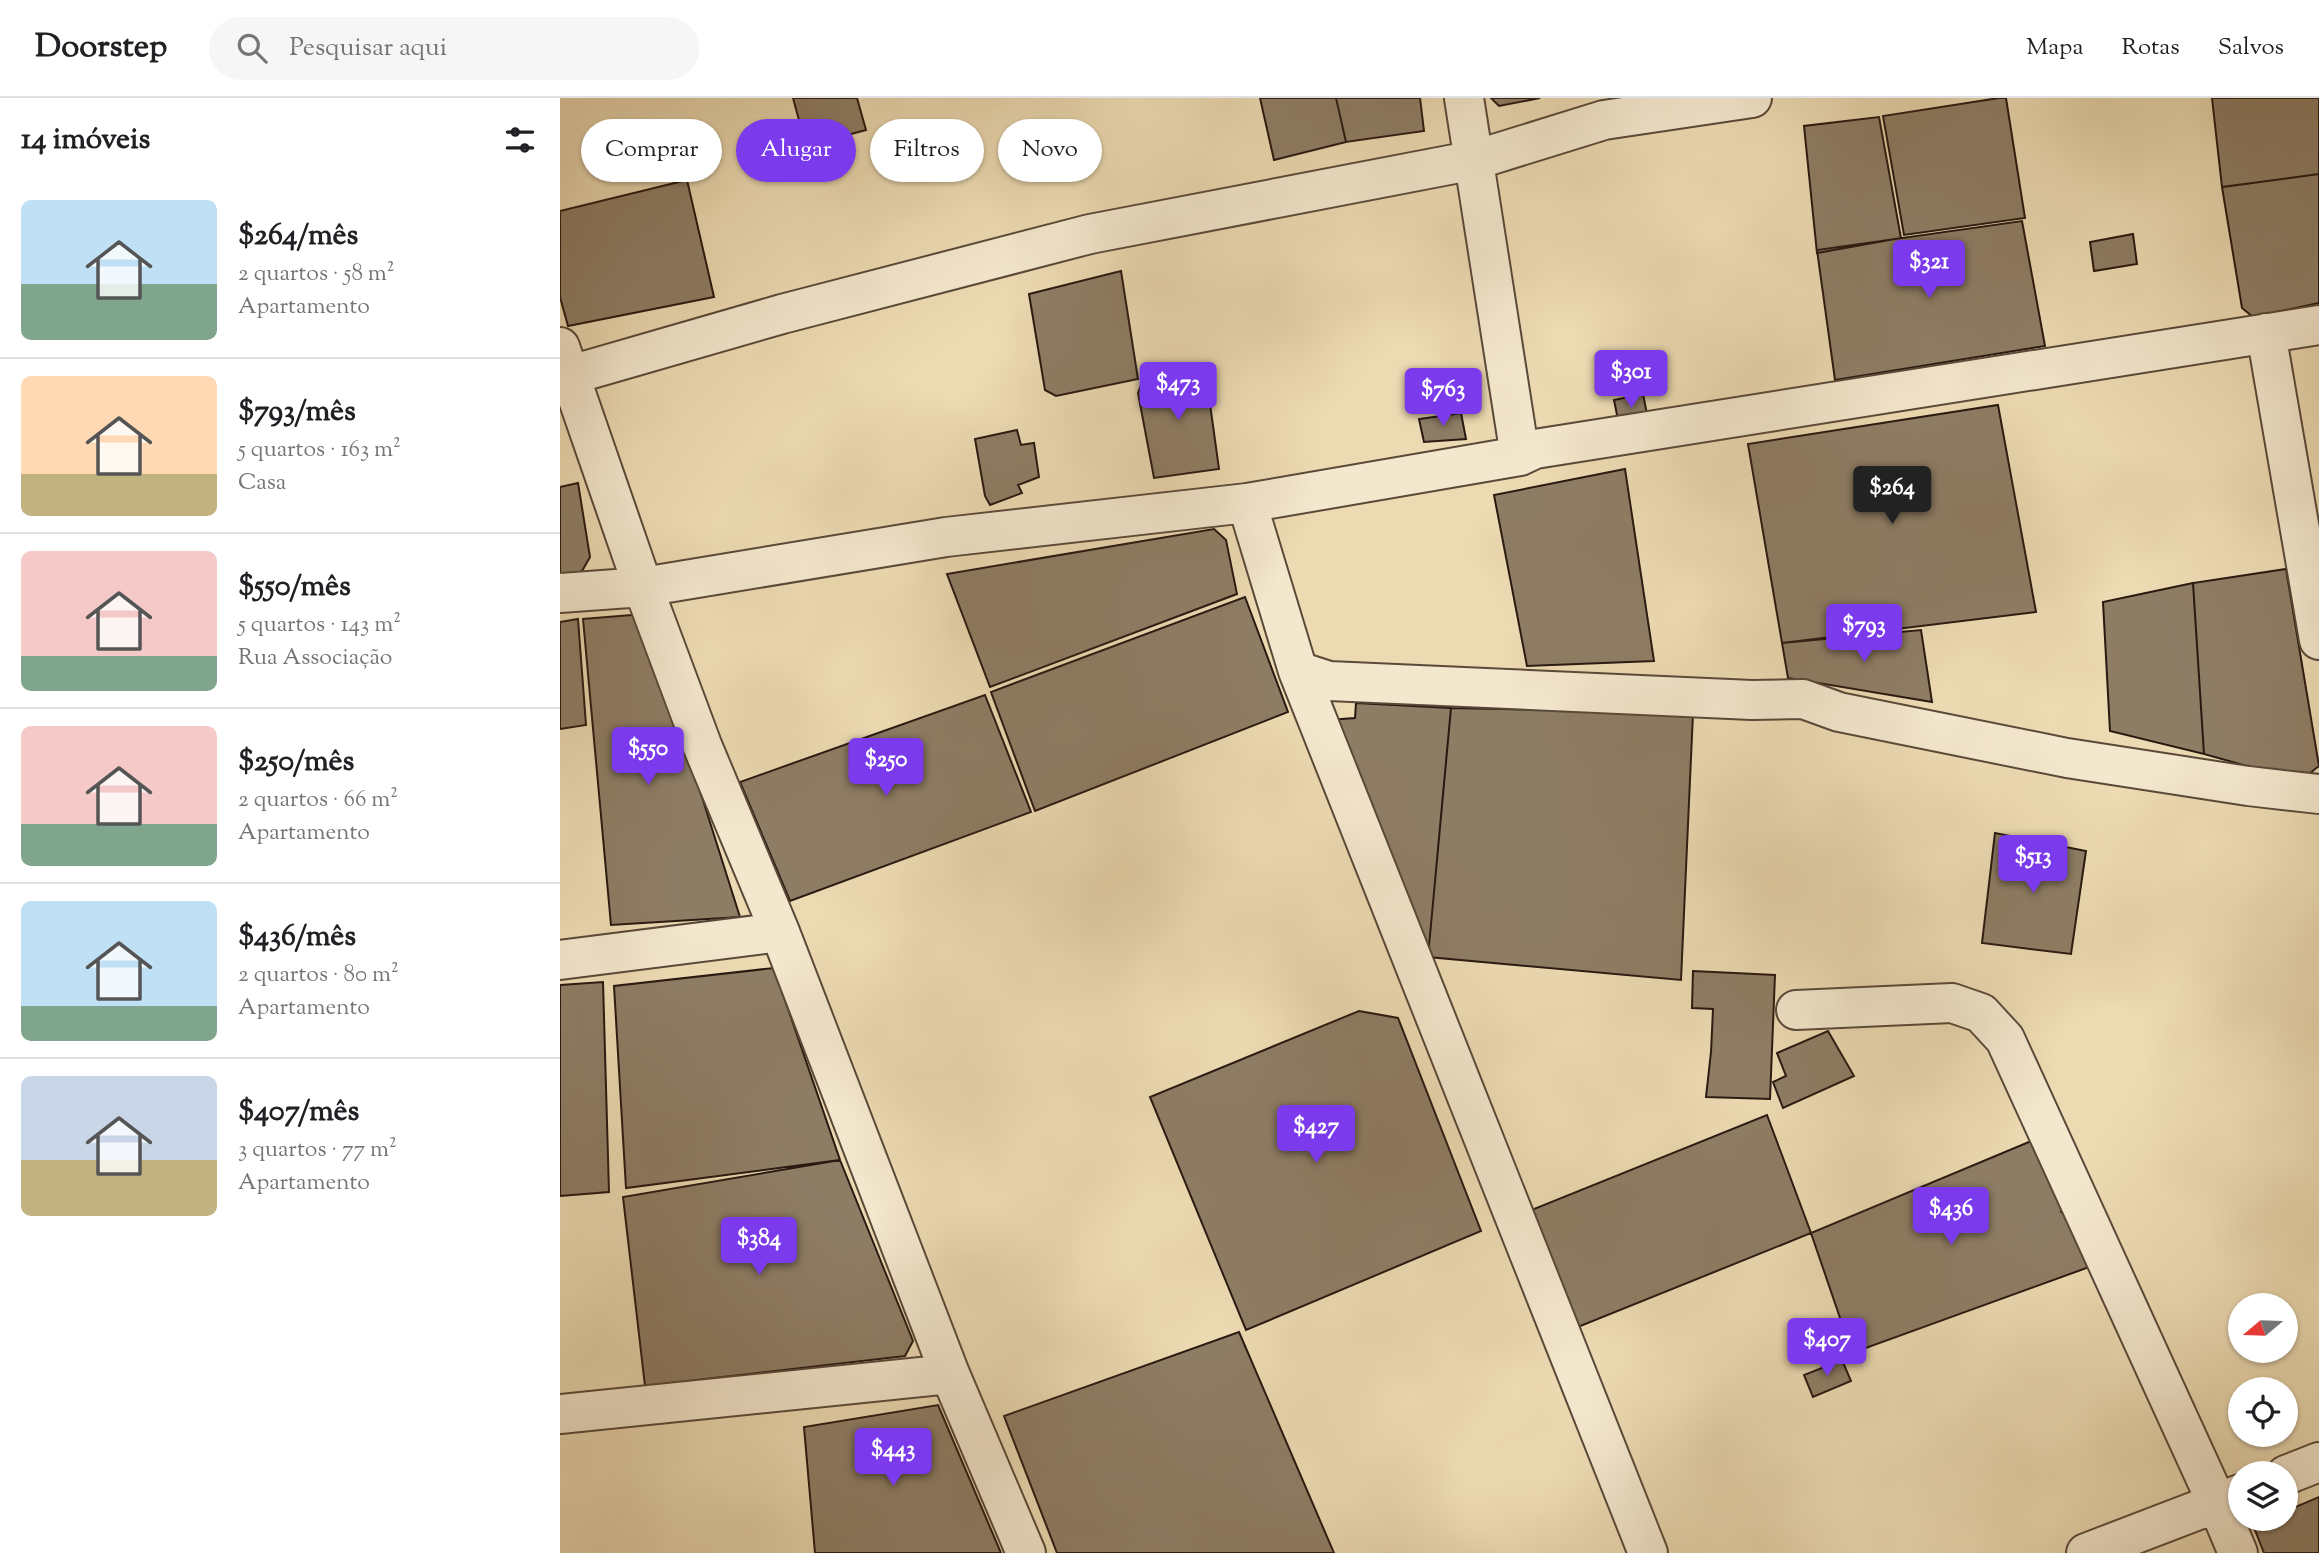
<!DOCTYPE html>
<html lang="pt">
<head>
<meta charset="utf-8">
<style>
	body { margin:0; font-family:"Sorts Mill Goudy",serif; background:#f6f6f6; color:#202124; height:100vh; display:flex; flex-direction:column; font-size:26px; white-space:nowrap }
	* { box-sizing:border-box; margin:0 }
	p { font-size:23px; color:#757577 }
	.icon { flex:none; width:38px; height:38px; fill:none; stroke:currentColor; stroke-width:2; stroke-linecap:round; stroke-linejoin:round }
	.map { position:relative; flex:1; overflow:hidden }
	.panel { display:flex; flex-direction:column; background:#fff; width:560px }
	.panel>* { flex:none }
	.hud { position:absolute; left:21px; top:21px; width:665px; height:63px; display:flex; gap:14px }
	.needle { width:46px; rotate:251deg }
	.buttons { position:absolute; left:1668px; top:1195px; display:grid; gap:14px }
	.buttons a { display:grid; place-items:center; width:70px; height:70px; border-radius:50%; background:#fff; box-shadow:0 2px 5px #0004; font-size:35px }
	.price { position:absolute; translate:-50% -60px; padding:0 16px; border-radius:7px; background:#7c3aed; color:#fff; font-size:23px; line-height:46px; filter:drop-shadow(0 2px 4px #0008) }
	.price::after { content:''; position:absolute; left:50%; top:42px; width:21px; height:16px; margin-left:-10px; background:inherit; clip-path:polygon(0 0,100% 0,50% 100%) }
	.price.on { background:#222; color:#fff }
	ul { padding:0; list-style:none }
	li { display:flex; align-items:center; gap:21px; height:175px; padding:0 21px }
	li+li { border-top:2px solid #e0e0e0 }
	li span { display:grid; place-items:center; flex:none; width:196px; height:140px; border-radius:10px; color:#555 }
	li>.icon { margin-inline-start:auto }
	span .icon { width:84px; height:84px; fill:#fffc; stroke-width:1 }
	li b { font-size:30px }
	h2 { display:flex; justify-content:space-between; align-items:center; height:84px; padding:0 21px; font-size:30px }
	.pill { padding:0 24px; border-radius:32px; background:#fff; box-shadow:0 2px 5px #0004; font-size:24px; line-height:63px }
	.pill.on { background:#7c3aed; color:#fff }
	header { display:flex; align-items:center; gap:42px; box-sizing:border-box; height:98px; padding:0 35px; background:#fff; border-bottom:2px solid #e0e0e0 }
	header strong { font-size:33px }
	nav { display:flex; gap:38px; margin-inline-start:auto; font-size:24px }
	.search { width:490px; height:63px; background:#f6f6f6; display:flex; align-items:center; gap:18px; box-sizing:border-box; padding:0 24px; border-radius:38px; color:#757577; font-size:26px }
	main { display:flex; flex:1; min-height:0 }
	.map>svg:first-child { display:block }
</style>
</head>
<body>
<header>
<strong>Doorstep</strong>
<div class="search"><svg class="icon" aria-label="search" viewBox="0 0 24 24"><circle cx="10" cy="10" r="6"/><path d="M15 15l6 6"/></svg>Pesquisar aqui</div>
<nav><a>Mapa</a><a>Rotas</a><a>Salvos</a></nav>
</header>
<main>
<section class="panel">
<h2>14 imóveis<svg class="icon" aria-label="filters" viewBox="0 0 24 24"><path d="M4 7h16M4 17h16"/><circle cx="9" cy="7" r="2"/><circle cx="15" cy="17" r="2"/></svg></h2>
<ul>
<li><span style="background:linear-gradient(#bfe0f5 60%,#7fa58c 0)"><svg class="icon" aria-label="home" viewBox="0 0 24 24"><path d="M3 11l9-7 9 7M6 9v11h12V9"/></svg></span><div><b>$264/mês</b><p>2 quartos · 58 m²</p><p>Apartamento</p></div></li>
<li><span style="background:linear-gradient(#ffd9b3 70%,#c2b280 0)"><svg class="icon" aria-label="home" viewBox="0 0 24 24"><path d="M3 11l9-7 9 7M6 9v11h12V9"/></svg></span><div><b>$793/mês</b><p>5 quartos · 163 m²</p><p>Casa</p></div></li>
<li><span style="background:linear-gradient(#f6c9c9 75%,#7fa58c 0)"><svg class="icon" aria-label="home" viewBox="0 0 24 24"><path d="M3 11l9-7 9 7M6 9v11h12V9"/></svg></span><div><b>$550/mês</b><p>5 quartos · 143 m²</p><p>Rua Associação</p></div></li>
<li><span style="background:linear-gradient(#f6c9c9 70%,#7fa58c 0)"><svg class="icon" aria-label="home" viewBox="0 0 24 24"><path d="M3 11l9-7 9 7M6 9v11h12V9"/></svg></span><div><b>$250/mês</b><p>2 quartos · 66 m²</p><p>Apartamento</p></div></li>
<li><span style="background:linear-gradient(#bfe0f5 75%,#7fa58c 0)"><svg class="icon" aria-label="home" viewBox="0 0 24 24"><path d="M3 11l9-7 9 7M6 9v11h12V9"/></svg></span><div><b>$436/mês</b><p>2 quartos · 80 m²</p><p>Apartamento</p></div></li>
<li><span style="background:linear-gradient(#c9d6e8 60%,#c2b280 0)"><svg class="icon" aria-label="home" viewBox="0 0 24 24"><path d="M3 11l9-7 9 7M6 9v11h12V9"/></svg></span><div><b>$407/mês</b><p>3 quartos · 77 m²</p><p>Apartamento</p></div></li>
</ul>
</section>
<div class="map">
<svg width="1759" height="1455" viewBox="0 0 1759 1455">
	<rect width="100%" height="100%" fill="#ecdab2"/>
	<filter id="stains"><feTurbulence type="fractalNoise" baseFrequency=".00286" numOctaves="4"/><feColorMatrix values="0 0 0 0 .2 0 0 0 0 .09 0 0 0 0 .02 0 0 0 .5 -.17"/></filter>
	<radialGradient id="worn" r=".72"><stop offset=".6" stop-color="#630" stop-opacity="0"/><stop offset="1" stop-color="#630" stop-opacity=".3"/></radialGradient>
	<path fill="#8e7d65" stroke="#291911" stroke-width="2" d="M233 0H297L306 32 246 48Z
		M700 0H776L786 44 714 62Z
		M776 0H860L864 33 786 44Z
		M931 0H980L939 8Z
		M1439 0H1446L1465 120 1344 137 1323 18Z
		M1652 0H1759V76L1662 89Z
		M1319 19 1341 140 1257 155 1244 28Z
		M1759 76V205L1693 219 1682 210 1662 89Z
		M127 82 154 199 8 228 0 199V113Z
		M1462 123 1485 248 1275 282 1257 152Z
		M1573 136 1577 166 1534 173 1530 144Z
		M561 173 578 281 496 298 485 292 469 196Z
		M645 270 659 371 594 380 578 295 585 276Z
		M1083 296 1088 321 1059 327 1054 302Z
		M1438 307 1476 514 1222 545 1188 346Z
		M901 315 906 341 864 344 859 321Z
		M457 332 461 347 474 345 479 379 458 387 462 395 430 407 425 398 415 341Z
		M1065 371 1094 563 967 568 934 397Z
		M18 385 30 459 18 480 0 481V389Z
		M654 431 666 442 677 496 430 589 387 476Z
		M1726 471 1759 668 1740 683 1644 656 1633 485Z
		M1633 485 1644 656 1550 633 1543 504Z
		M685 499 728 614 475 713 431 594Z
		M84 516 180 819 51 827 23 521Z
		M18 521 26 627 0 631V524Z
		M1361 532 1372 604 1228 580 1222 545Z
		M425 597 471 714 230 803 180 684Z
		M796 605 891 610 868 859 769 622 795 620Z
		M891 610 1133 615 1121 882 868 859Z
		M1435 735 1526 753 1511 856 1422 845Z
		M214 870 280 1062 66 1090 54 888Z
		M1133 873 1215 877 1210 1001 1146 999 1151 954 1153 911 1132 910Z
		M43 884 49 1094 0 1098V887Z
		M799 913 838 920 921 1133 686 1232 590 999Z
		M1268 933 1294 978 1223 1010 1213 984 1226 978 1217 955Z
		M1207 1017 1251 1135 1013 1231 964 1115Z
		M1481 1039 1507 1101 1501 1114 1511 1118 1532 1168 1292 1255 1251 1135Z
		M280 1062 353 1243 345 1258 85 1288 63 1099Z
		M679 1234 774 1455H497L444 1318Z
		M1282 1262 1291 1283 1253 1299 1244 1277Z
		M378 1307 441 1455H255L244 1329Z
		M1759 1399V1455H1704L1693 1427 1707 1421H1726V1413Z"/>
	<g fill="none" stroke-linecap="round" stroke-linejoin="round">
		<defs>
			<path id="minor" d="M904 0 960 358
				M1706 235 1759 542
				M0 249 83 489 142 647 220 834 390 1276 466 1455
				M0 280 222 216 530 136 915 62 1044 22 1192 0
				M687 405 738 573
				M0 495 83 489 386 439 687 405 960 358 975 351 1759 227
				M0 862 220 834
				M1236 912 1392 905 1421 915 1445 941 1657 1405 1678 1455
				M0 1316 390 1276
				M1726 1377 1759 1364
				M1088 1455 738 573 769 583 1192 602 1243 601 1279 614 1507 660 1688 688 1759 696
				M1526 1455 1680 1396"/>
		</defs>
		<use href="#minor" stroke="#5a4939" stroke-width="42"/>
		<use href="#minor" stroke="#f3e7cd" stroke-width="38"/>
	</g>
	<rect width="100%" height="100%" filter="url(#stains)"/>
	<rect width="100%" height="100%" fill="url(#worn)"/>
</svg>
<div class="buttons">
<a><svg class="needle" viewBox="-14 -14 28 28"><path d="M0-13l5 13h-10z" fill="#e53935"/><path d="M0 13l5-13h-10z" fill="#757577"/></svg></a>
<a><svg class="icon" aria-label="locate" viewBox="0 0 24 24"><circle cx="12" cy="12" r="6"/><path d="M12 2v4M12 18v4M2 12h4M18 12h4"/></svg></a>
<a><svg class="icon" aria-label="layers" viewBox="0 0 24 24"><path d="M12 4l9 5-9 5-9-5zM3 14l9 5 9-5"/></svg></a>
</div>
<b class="price" style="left:1369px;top:202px">$321</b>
<b class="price" style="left:1071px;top:312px">$301</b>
<b class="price" style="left:618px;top:324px">$473</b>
<b class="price" style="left:883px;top:330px">$763</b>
<b class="price on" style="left:1332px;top:428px">$264</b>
<b class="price" style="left:1304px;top:566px">$793</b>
<b class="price" style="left:88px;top:689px">$550</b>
<b class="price" style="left:326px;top:700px">$250</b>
<b class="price" style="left:1473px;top:797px">$513</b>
<b class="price" style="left:756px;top:1067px">$427</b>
<b class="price" style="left:1391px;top:1149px">$436</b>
<b class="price" style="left:199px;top:1179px">$384</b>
<b class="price" style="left:1267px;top:1280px">$407</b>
<b class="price" style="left:333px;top:1390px">$443</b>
<div class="hud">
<a class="pill">Comprar</a>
<a class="pill on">Alugar</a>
<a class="pill">Filtros</a>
<a class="pill">Novo</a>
</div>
</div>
</main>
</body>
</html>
